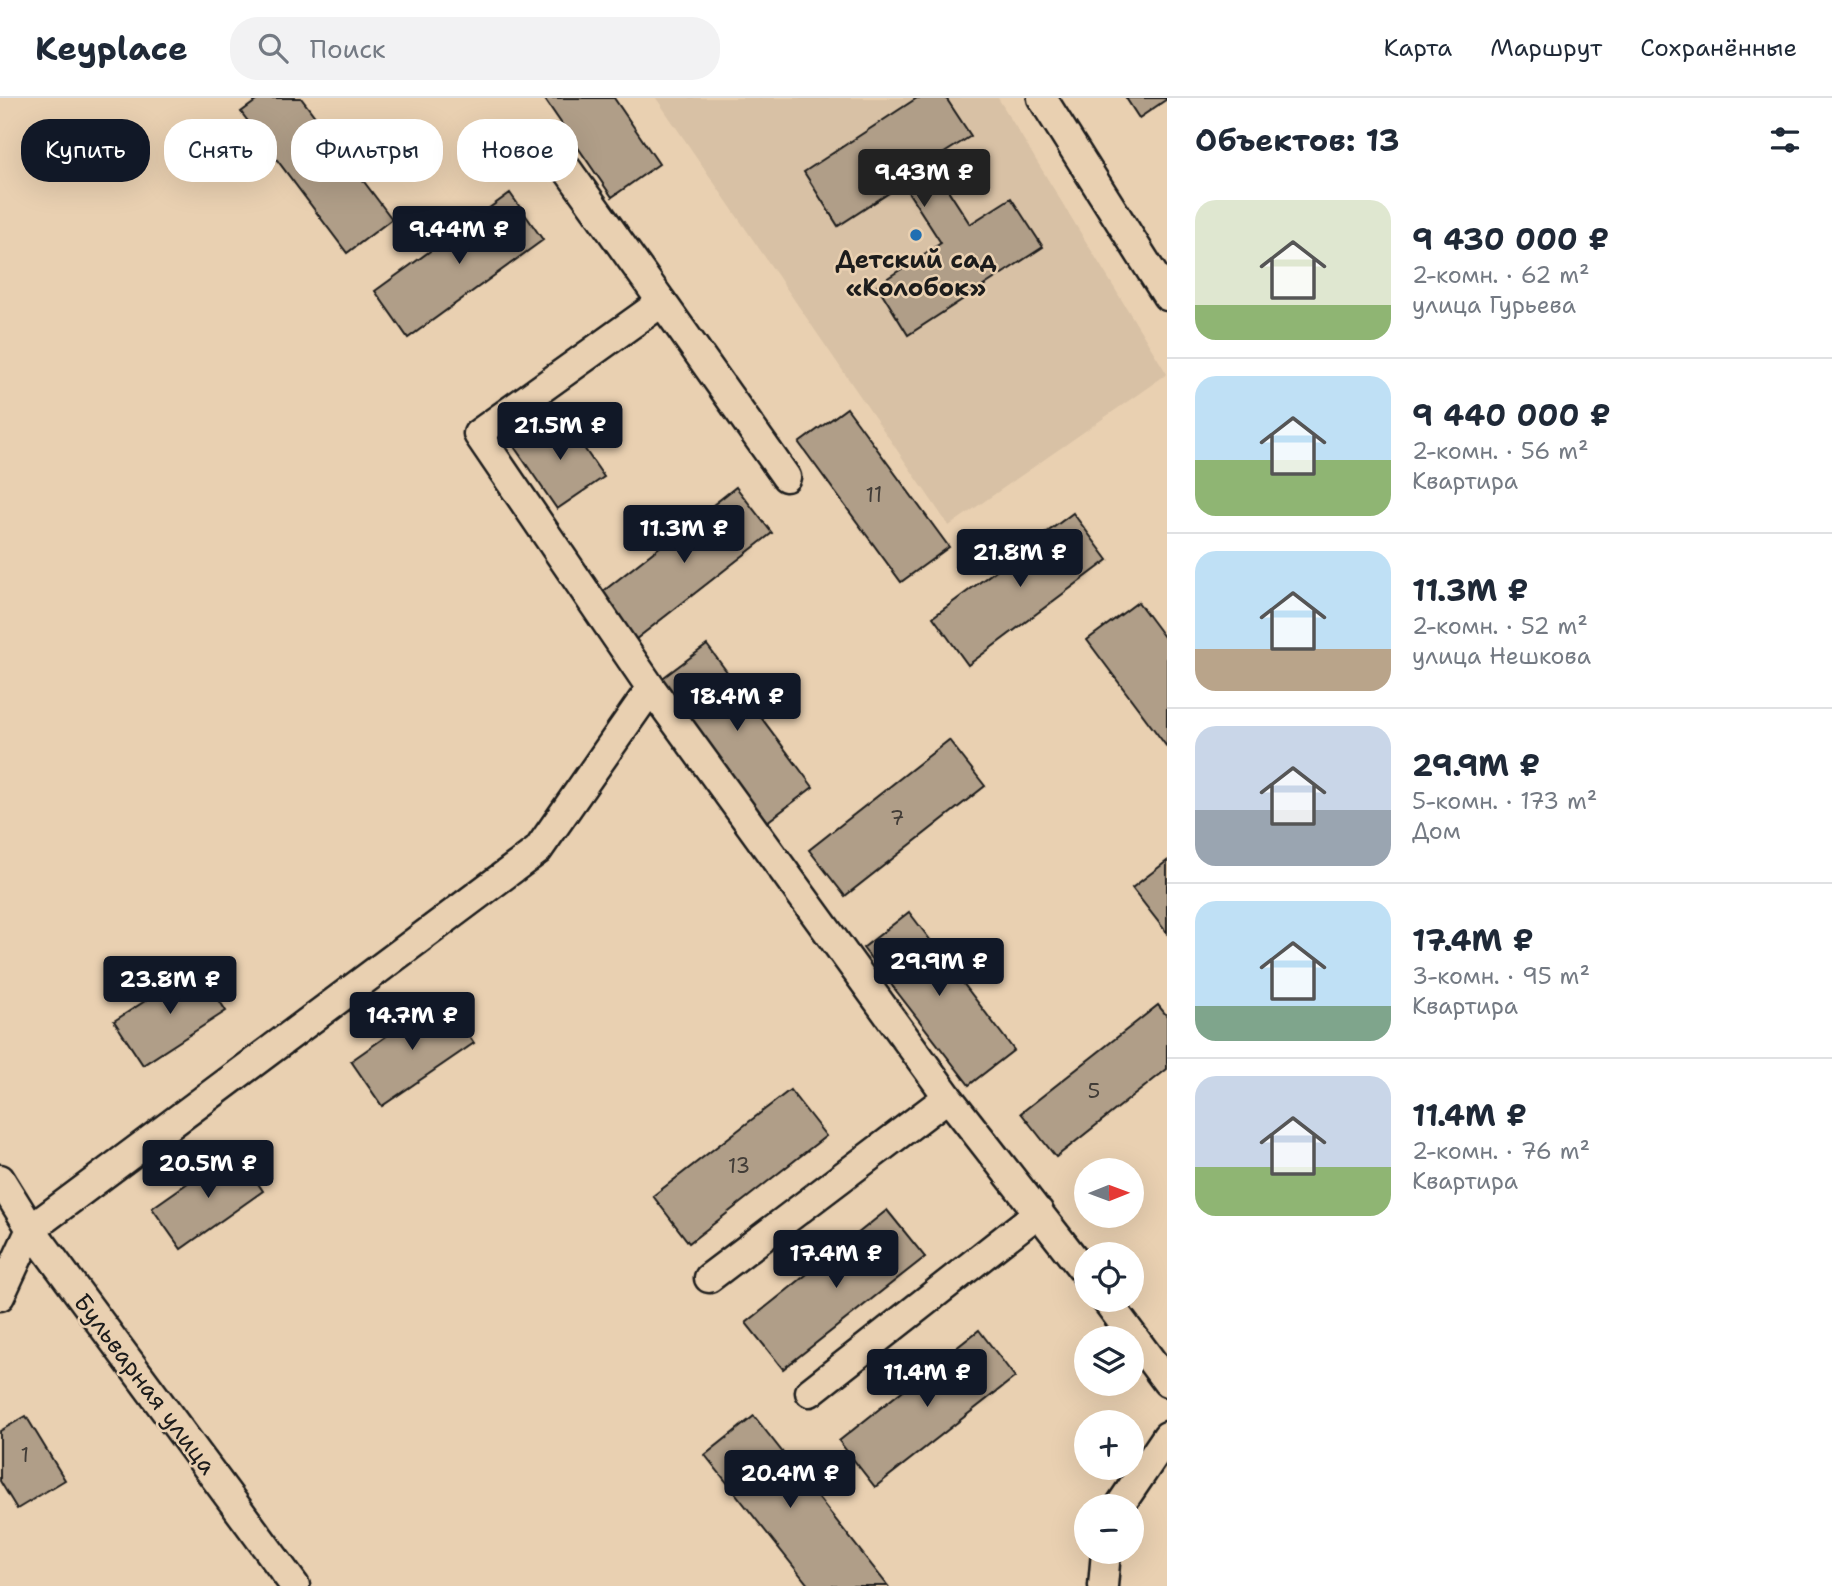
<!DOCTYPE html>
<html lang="ru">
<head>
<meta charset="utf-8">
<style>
	body { margin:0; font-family:"Shantell Sans",sans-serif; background:#f2f2f3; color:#1f2937; height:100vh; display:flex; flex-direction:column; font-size:26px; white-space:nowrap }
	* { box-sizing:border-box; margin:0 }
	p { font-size:23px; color:#747a83 }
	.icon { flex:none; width:38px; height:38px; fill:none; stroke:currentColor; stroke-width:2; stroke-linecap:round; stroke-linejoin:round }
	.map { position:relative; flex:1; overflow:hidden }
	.side { display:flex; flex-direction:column; background:#fff; width:665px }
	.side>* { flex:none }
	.banner { position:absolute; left:21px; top:21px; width:665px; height:63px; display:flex; gap:14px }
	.needle { width:46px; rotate:89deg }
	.tools { position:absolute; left:1074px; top:1060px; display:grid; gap:14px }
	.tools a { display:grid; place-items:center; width:70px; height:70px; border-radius:50%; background:#fff; box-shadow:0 7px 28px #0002; font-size:35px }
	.price { position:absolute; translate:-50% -60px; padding:0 16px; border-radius:7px; background:#111827; color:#fff; font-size:23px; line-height:46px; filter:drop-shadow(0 2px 4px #0008) }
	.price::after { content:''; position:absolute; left:50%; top:42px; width:21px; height:16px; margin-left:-10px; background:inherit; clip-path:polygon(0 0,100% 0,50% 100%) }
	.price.on { background:#222; color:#fff }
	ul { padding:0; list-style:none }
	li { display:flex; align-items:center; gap:21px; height:175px; padding:0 28px }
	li+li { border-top:2px solid #e0e1e3 }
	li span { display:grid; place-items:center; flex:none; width:196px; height:140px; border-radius:21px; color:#555 }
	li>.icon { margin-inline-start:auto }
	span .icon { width:84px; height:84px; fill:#fffc; stroke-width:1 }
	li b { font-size:30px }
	h2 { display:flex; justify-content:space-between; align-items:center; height:84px; padding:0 28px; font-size:30px }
	.tag { padding:0 24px; border-radius:28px; background:#fff; box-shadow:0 7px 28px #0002; font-size:24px; line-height:63px }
	.tag.on { background:#111827; color:#fff }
	header { display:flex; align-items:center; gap:42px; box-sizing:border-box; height:98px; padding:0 35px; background:#fff; border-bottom:2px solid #e0e1e3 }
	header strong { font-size:33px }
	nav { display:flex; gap:38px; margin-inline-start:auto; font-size:24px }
	.search { width:490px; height:63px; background:#f2f2f3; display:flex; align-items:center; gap:18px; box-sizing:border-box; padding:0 24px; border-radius:28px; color:#747a83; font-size:26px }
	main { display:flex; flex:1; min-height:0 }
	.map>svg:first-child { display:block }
</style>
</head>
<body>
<header>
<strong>Keyplace</strong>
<div class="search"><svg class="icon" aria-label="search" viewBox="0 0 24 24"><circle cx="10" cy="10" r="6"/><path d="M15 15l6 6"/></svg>Поиск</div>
<nav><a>Карта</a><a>Маршрут</a><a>Сохранённые</a></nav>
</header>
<main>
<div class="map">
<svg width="1167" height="1488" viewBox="0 0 1167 1488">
	<rect width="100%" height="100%" fill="#e9d0b1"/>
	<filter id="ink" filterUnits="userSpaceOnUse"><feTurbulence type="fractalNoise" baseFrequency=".0143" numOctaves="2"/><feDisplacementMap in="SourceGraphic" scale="14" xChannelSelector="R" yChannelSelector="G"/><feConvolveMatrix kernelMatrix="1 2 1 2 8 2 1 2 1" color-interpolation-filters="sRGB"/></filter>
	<g filter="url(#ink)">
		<path fill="#d8c1a5" d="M656 0H998L1167 276 949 428Z"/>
		<path fill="#b09e88" stroke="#1c1c1c" stroke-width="2" d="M260 0H301L392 121 347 155 241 14Z
			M544 0H614L659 66 612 99Z
			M917 0H946L971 38 930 64 970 126 1011 100 1043 149 908 237 877 187 941 145 903 86 838 128 804 74Z
			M1126 0H1167V1L1139 20Z
			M510 95 543 142 408 240 375 193Z
			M847 310 949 449 901 484 799 345Z
			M562 318 604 379 557 411 515 350Z
			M736 389 772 435 631 545 596 499Z
			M1073 415 1108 462 968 567 933 519Z
			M1138 504 1167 543V649L1087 542Z
			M707 547 813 689 767 724 660 582Z
			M949 642 985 688 845 798 809 752Z
			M1167 763V835L1132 790Z
			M909 814 1014 952 969 987 863 850Z
			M198 869 226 913 143 967 114 923Z
			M442 899 474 945 382 1008 351 963Z
			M1158 907 1167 918V971L1056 1059 1021 1015Z
			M790 992 826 1038 689 1145 653 1098Z
			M235 1052 263 1093 181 1151 152 1110Z
			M887 1112 925 1159 783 1271 746 1225Z
			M979 1232 1015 1279 875 1389 839 1343Z
			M26 1318 65 1382 17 1411 0 1383V1333Z
			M754 1318 888 1488H809L705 1357Z"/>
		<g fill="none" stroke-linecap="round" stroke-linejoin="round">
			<defs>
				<path id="minor" d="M1042 0 1167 198
					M554 53 662 204
					M786 379 662 204 478 336 651 590 948 999 1087 1177
					M0 1081 31 1131 295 1488
					M709 1180 948 999
					M0 1198 31 1131 538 752 651 590
					M1106 1202 1167 1284
					M810 1294 1039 1114
					M1119 1409 1167 1338
					M1103 1488 1106 1454"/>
			</defs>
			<use href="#minor" stroke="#1c1c1c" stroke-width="33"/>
			<use href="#minor" stroke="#e9d0b1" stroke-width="28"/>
		</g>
	</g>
	<circle fill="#1f6fb2" stroke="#e9d0b1" stroke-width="2.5" cx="916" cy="137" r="7"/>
	<g text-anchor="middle" stroke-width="5" stroke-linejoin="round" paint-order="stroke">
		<g font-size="21" fill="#413c37">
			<text x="874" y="404">11</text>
			<text x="897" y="727">7</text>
			<text x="1094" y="1000">5</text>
			<text x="739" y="1075">13</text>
			<text x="25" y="1364">1</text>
		</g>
		<g font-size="24" font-weight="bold" fill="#1c1c1c" stroke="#e9d0b1">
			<text x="916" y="170">Детский сад<tspan x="916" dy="28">«Колобок»</tspan></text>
		</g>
		<g font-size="24" fill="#1c1c1c" stroke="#e9d0b1">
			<text transform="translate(145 1286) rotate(53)" y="8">Бульварная улица</text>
		</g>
	</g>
</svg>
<div class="tools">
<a><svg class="needle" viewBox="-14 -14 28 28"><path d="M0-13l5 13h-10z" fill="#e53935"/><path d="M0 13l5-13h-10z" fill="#747a83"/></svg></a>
<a><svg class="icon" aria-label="locate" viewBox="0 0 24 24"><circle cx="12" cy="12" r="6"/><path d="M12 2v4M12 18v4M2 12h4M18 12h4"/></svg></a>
<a><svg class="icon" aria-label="layers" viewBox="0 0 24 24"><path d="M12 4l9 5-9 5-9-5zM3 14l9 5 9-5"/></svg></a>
<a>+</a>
<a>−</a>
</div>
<b class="price on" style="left:924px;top:111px">9.43M ₽</b>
<b class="price" style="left:459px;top:168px">9.44M ₽</b>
<b class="price" style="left:560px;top:364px">21.5M ₽</b>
<b class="price" style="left:684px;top:467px">11.3M ₽</b>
<b class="price" style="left:1020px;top:491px">21.8M ₽</b>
<b class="price" style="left:737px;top:635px">18.4M ₽</b>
<b class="price" style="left:939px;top:900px">29.9M ₽</b>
<b class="price" style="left:170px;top:918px">23.8M ₽</b>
<b class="price" style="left:412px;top:954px">14.7M ₽</b>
<b class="price" style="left:208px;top:1102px">20.5M ₽</b>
<b class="price" style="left:836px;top:1192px">17.4M ₽</b>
<b class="price" style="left:927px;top:1311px">11.4M ₽</b>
<b class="price" style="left:790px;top:1412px">20.4M ₽</b>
<div class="banner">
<a class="tag on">Купить</a>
<a class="tag">Снять</a>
<a class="tag">Фильтры</a>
<a class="tag">Новое</a>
</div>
</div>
<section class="side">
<h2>Объектов: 13<svg class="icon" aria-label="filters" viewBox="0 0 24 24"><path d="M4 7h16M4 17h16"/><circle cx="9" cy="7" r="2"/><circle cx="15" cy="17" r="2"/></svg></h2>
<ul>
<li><span style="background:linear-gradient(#dfe7d0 75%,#8fb573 0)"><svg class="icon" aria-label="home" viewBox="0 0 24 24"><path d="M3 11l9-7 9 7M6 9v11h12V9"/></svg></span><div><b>9 430 000 ₽</b><p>2-комн. · 62 m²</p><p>улица Гурьева</p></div></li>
<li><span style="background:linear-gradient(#bfe0f5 60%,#8fb573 0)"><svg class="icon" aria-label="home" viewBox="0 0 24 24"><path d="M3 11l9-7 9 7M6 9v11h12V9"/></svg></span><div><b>9 440 000 ₽</b><p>2-комн. · 56 m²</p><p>Квартира</p></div></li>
<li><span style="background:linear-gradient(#bfe0f5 70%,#b9a48a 0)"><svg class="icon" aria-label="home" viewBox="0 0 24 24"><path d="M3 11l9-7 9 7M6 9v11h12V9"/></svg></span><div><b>11.3M ₽</b><p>2-комн. · 52 m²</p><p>улица Нешкова</p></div></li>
<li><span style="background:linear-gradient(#c9d6e8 60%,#9aa5b1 0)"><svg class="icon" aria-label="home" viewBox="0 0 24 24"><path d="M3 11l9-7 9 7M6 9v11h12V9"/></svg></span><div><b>29.9M ₽</b><p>5-комн. · 173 m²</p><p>Дом</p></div></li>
<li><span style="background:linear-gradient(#bfe0f5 75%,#7fa58c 0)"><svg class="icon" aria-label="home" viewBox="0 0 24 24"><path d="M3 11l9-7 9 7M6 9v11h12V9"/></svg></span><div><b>17.4M ₽</b><p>3-комн. · 95 m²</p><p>Квартира</p></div></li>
<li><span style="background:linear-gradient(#c9d6e8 65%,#8fb573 0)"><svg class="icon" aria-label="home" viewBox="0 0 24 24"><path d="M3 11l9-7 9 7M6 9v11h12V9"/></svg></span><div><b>11.4M ₽</b><p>2-комн. · 76 m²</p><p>Квартира</p></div></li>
</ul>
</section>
</main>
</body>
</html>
